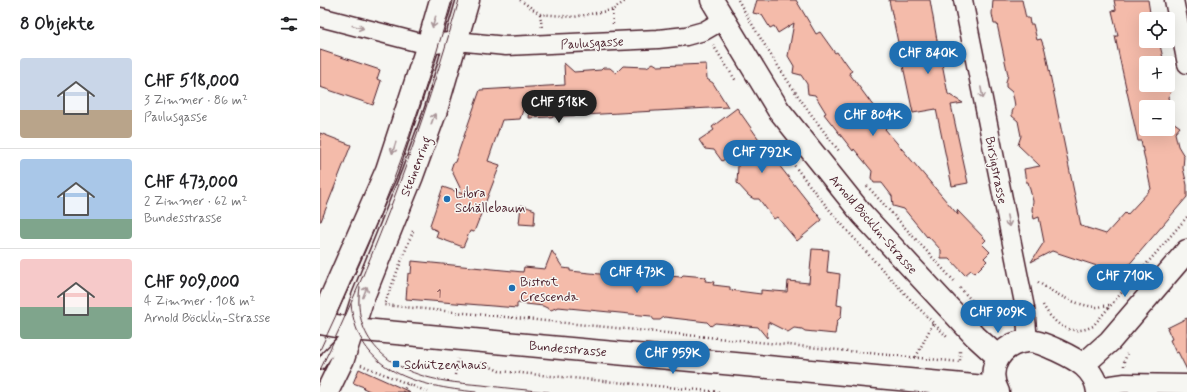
<!DOCTYPE html>
<html lang="de">
<head>
<meta charset="utf-8">
<style>
	body { margin:0; font-family:Mynerve,sans-serif; background:#f6f6f6; color:#202124; height:100vh; display:flex; flex-direction:column; font-size:15px; white-space:nowrap }
	* { box-sizing:border-box; margin:0 }
	p { font-size:13px; color:#757577 }
	.icon { flex:none; width:22px; height:22px; fill:none; stroke:currentColor; stroke-width:2; stroke-linecap:round; stroke-linejoin:round }
	.map { position:relative; flex:1; overflow:hidden }
	.side { display:flex; flex-direction:column; background:#fff; width:320px }
	.side>* { flex:none }
	.buttons { position:absolute; left:819px; top:12px; display:grid; gap:8px }
	.buttons a { display:grid; place-items:center; width:36px; height:36px; border-radius:4px; background:#fff; box-shadow:0 4px 16px #0002; font-size:20px }
	.price { position:absolute; translate:-50% -34px; padding:0 9px; border-radius:14px; background:#1f6fb2; color:#fff; font-size:13px; line-height:26px; filter:drop-shadow(0 1px 2px #0008) }
	.price::after { content:''; position:absolute; left:50%; top:24px; width:12px; height:9px; margin-left:-6px; background:inherit; clip-path:polygon(0 0,100% 0,50% 100%) }
	.price.on { background:#222; color:#fff }
	ul { padding:0; list-style:none }
	li { display:flex; align-items:center; gap:12px; height:100px; padding:0 20px }
	li+li { border-top:1px solid #e0e0e0 }
	li span { display:grid; place-items:center; flex:none; width:112px; height:80px; border-radius:4px; color:#555 }
	li>.icon { margin-inline-start:auto }
	span .icon { width:48px; height:48px; fill:#fffc; stroke-width:1 }
	li b { font-size:17px }
	h2 { display:flex; justify-content:space-between; align-items:center; height:48px; padding:0 20px; font-size:17px }
	main { display:flex; flex:1; min-height:0 }
	.map>svg:first-child { display:block }
</style>
</head>
<body>
<main>
<section class="side">
<h2>8 Objekte<svg class="icon" aria-label="filters" viewBox="0 0 24 24"><path d="M4 7h16M4 17h16"/><circle cx="9" cy="7" r="2"/><circle cx="15" cy="17" r="2"/></svg></h2>
<ul>
<li><span style="background:linear-gradient(#c9d6e8 65%,#b9a48a 0)"><svg class="icon" aria-label="home" viewBox="0 0 24 24"><path d="M3 11l9-7 9 7M6 9v11h12V9"/></svg></span><div><b>CHF 518,000</b><p>3 Zimmer · 86 m²</p><p>Paulusgasse</p></div></li>
<li><span style="background:linear-gradient(#a9c7e8 75%,#7fa58c 0)"><svg class="icon" aria-label="home" viewBox="0 0 24 24"><path d="M3 11l9-7 9 7M6 9v11h12V9"/></svg></span><div><b>CHF 473,000</b><p>2 Zimmer · 62 m²</p><p>Bundesstrasse</p></div></li>
<li><span style="background:linear-gradient(#f6c9c9 60%,#7fa58c 0)"><svg class="icon" aria-label="home" viewBox="0 0 24 24"><path d="M3 11l9-7 9 7M6 9v11h12V9"/></svg></span><div><b>CHF 909,000</b><p>4 Zimmer · 108 m²</p><p>Arnold Böcklin-Strasse</p></div></li>
</ul>
</section>
<div class="map">
<svg width="867" height="392" viewBox="0 0 867 392">
	<rect width="100%" height="100%" fill="#f6f6f2"/>
	<filter id="ink" filterUnits="userSpaceOnUse"><feTurbulence type="fractalNoise" baseFrequency=".025" numOctaves="2"/><feDisplacementMap in="SourceGraphic" scale="8" xChannelSelector="R" yChannelSelector="G"/><feConvolveMatrix kernelMatrix="1 2 1 2 8 2 1 2 1" color-interpolation-filters="sRGB"/></filter>
	<g filter="url(#ink)">
		<path fill="#f4bbaa" stroke="#4a1f2b" fill-rule="evenodd" d="M437 0H476L496 34 500 32 515 53 517 52 523 61 524 60 532 71 529 73 568 126 565 129 638 215 637 210 666 240 662 244 670 252 664 258 667 261 655 273 651 270 645 275 630 259H621V250L608 236 607 237 584 209 573 206 572 196 562 183H554L551 178 552 171 534 149 533 151 504 114 506 113 495 95 488 94 487 84 481 75 473 73 474 66 468 56 474 23 458 33 454 26 450 28 442 15 433 13Z
			M569 0H610L618 46 630 44 621 58 628 94 643 103 631 105 648 183 632 186 616 109 593 113Z
			M673 0H702L706 18H709L710 24H713L717 40 721 39 725 50 761 226 786 234 805 213 807 215 831 189 821 141H818L801 65 795 36H798L792 11 796 10 794 0H828L831 19H826V41H839L843 58 840 63H826V85H845L852 90 848 97 853 122 860 127 855 133 858 146 864 156 863 168 867 185V197L801 274 732 251 711 262 724 242 719 217 714 219 712 210 713 201 708 182H706L704 169 720 166 698 145 701 136 698 121 692 116V112L695 106 694 100 692 92 686 87V82L688 75 677 24H674L672 14ZM826 107H848V129H826Z
			M0 50 60 70 57 79 61 81 53 105 0 87Z
			M244 63 254 72 281 70 283 68H290L296 73 303 66 327 67 333 63 338 66 386 64 387 79 393 83 408 107 209 118 211 102 206 101 200 119 182 120 168 161 180 165 154 232 150 231 143 247 116 237 118 231 111 228V226L110 225 123 187 143 194 131 169 133 163 135 162 160 90 245 85Z
			M417 108 450 155H451L502 220 477 241 457 217 454 219 439 199H434L429 196 417 183 419 149 402 161 394 150 385 149 379 140 394 130 392 127Z
			M0 133 31 145 1 221H0Z
			M201 205 215 210 214 225 199 224Z
			M492 249 509 250 507 272 520 274 517 305 522 306 521 317 517 321 515 334 485 331 482 329 474 328 468 332 448 322 447 338 438 327 395 323 391 326 387 322 344 317 340 320H334L331 316 238 307 231 310 223 306 197 303V308L86 299 88 273 91 274 92 261 203 272 204 267 225 269 232 251 243 268 250 269V271L290 275V274L298 275 302 272H309L312 276 334 279 338 275 361 277 363 275 386 277 385 281 394 282 393 285 410 287V290L441 294V290L467 292 468 281 489 283Z
			M867 318V370L858 352 856 353 850 340 852 339 847 328Z
			M39 369 90 392H52L43 388 44 387 33 383Z"/>
		<g fill="none" stroke-linecap="round" stroke-linejoin="round">
			<defs>
				<path id="service" d="M0 365 7 355 24 338"/>
				<path id="minor" d="M643 0 705 308 708 341
					M854 0 867 64
					M0 17 108 45 136 41 186 46 338 39 366 36 384 31 403 20
					M778 387 805 383 867 384"/>
				<path id="tertiary" d="M392 0 458 109 542 214 655 336 678 357"/>
				<path id="secondary" d="M0 323 33 329 676 388
					M763 365 790 341 867 251
					M678 392C665 368 681 343 708 341 719 340 755 358 764 366 771 372 777 382 778 392"/>
				<path id="primary" d="M0 323 67 170 108 45 121 0
					M7 392 23 359 43 297 92 176 116 110 148 0"/>
			</defs>
			<use href="#service" stroke="#4a1f2b" stroke-width="12"/>
			<use href="#minor" stroke="#4a1f2b" stroke-width="21"/>
			<use href="#tertiary" stroke="#4a1f2b" stroke-width="25"/>
			<use href="#secondary" stroke="#4a1f2b" stroke-width="25"/>
			<use href="#primary" stroke="#4a1f2b" stroke-width="25"/>
			<path stroke="#4a1f2b" stroke-width="2.5" stroke-dasharray="1 3" stroke-linecap="butt" d="M200 0 220 14 254 17 292 10
				M418 0C448 53 481 103 519 151
				M220 14 222 28
				M293 24 292 10 307 0
				M393 45 416 81
				M458 143C508 214 568 277 628 338
				M547 186 634 281
				M93 231 64 305 640 362V351
				M718 282C735 294 755 305 776 307 781 307 786 305 791 305
				M640 288 671 321 676 323 682 322 688 314
				M723 305C734 325 751 337 773 326L867 217
				M596 357 613 323
				M161 362 179 371 400 392
				M41 365 108 392
				M804 366V362L807 354
				M135 375 138 359
				M83 392 87 384"/>
			<use href="#service" stroke="#f6f6f2" stroke-width="9"/>
			<use href="#minor" stroke="#f6f6f2" stroke-width="18"/>
			<use href="#tertiary" stroke="#f6f6f2" stroke-width="22"/>
			<use href="#secondary" stroke="#f6f6f2" stroke-width="22"/>
			<use href="#primary" stroke="#f6f6f2" stroke-width="22"/>
			<path stroke="#4a1f2b" stroke-width="1" d="M40 287C31 344 75 373 125 381 137 383 150 384 162 385 184 388 206 390 229 392
				M31 304C38 373 98 386 156 392
				M0 350C20 306 42 261 60 215 88 145 111 73 132 0
				M0 370C58 251 103 127 139 0"/>
		</g>
		<defs><path id="oneway-shaft" d="M-6 0H5M1.5-3L5.5 0L1.5 3" fill="none" stroke-width="1.6" stroke-linecap="round" stroke-linejoin="round"/></defs>
		<g stroke="#a99598">
			<use href="#oneway-shaft" transform="translate(114 22) rotate(106)"/>
			<use href="#oneway-shaft" transform="translate(38 27) rotate(15)"/>
			<use href="#oneway-shaft" transform="translate(662 93) rotate(79)"/>
			<use href="#oneway-shaft" transform="translate(113 119) rotate(-70)"/>
			<use href="#oneway-shaft" transform="translate(74 148) rotate(108)"/>
			<use href="#oneway-shaft" transform="translate(688 221) rotate(79)"/>
			<use href="#oneway-shaft" transform="translate(45 292) rotate(-68)"/>
		</g>
	</g>
	<g fill="#1f6fb2" stroke="#f6f6f2" stroke-width="1.5">
		<circle cx="127" cy="199" r="4"/>
		<circle cx="192" cy="288" r="4"/>
		<rect x="72" y="360" width="8" height="8" rx="2"/>
	</g>
	<g text-anchor="middle" stroke-width="3" stroke-linejoin="round" paint-order="stroke">
		<g font-size="11" fill="#74464b">
			<text x="119" y="297">1</text>
		</g>
		<g font-size="13" fill="#4a1f2b" stroke="#f6f6f2">
			<text transform="translate(272 42) rotate(-3)" y="5">Paulusgasse</text>
			<text transform="translate(95 166) rotate(-69)" y="5">Steinenring</text>
			<text transform="translate(677 170) rotate(79)" y="5">Birsigstrasse</text>
			<text transform="translate(554 224) rotate(49)" y="5">Arnold Böcklin-Strasse</text>
			<text transform="translate(248 348) rotate(5)" y="5">Bundesstrasse</text>
		</g>
		<g font-size="13" fill="#4a1f2b" stroke="#f6f6f2" text-anchor="start">
			<text x="135" y="197">Libra<tspan x="135" dy="15">Schällebaum</tspan></text>
			<text x="200" y="286">Bistrot<tspan x="200" dy="15">Crescenda</tspan></text>
			<text x="84" y="369">Schützenhaus</text>
		</g>
	</g>
</svg>
<div class="buttons">
<a><svg class="icon" aria-label="locate" viewBox="0 0 24 24"><circle cx="12" cy="12" r="6"/><path d="M12 2v4M12 18v4M2 12h4M18 12h4"/></svg></a>
<a>+</a>
<a>−</a>
</div>
<b class="price" style="left:608px;top:75px">CHF 840K</b>
<b class="price on" style="left:239px;top:124px">CHF 518K</b>
<b class="price" style="left:553px;top:137px">CHF 804K</b>
<b class="price" style="left:442px;top:174px">CHF 792K</b>
<b class="price" style="left:317px;top:294px">CHF 473K</b>
<b class="price" style="left:805px;top:298px">CHF 710K</b>
<b class="price" style="left:678px;top:334px">CHF 909K</b>
<b class="price" style="left:353px;top:375px">CHF 959K</b>
</div>
</main>
</body>
</html>
